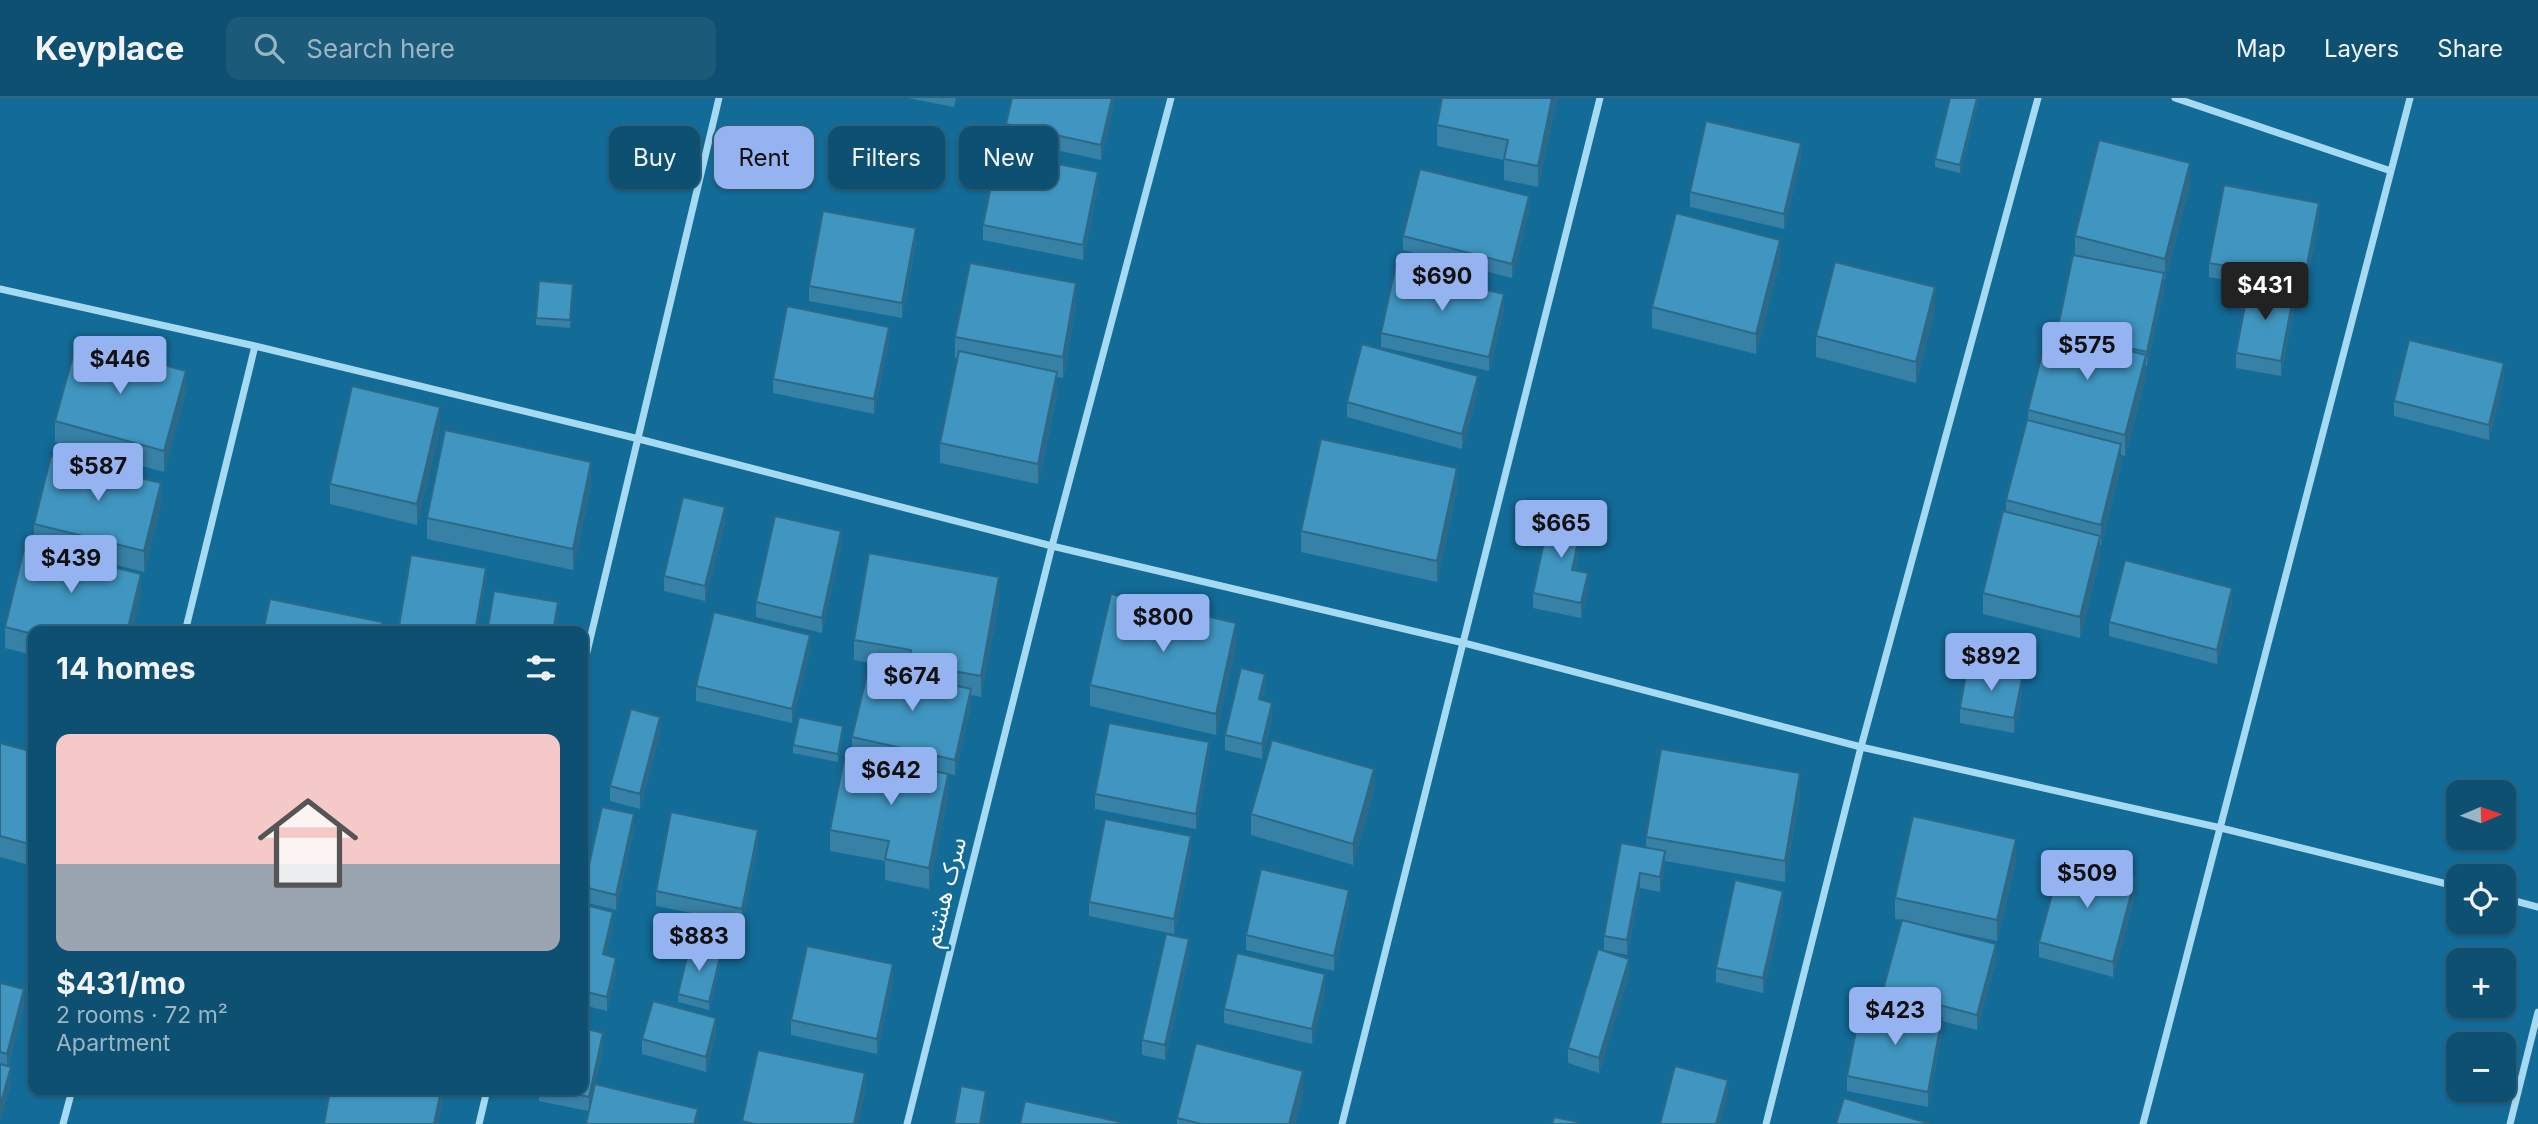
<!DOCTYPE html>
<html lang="en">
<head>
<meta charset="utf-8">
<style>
	body { margin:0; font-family:Inter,"Noto Sans Arabic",sans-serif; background:#1c5a7a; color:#f1f3f6; height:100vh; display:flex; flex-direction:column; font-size:26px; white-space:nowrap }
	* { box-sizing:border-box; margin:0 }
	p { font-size:23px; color:#9bb5c4 }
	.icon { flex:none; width:38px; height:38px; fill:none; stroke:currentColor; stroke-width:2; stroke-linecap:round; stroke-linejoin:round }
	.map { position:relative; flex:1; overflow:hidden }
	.sheet { position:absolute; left:28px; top:528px; width:560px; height:469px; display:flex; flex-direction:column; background:#0e5072; border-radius:14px; box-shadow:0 2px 5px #0004,0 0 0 2px #2e6784 }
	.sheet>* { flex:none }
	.guide { position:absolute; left:609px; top:28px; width:665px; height:63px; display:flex; gap:14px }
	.needle { width:46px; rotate:88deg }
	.controls { position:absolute; left:2446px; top:682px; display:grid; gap:14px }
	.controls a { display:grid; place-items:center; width:70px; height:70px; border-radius:14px; background:#0e5072; box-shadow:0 2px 5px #0004,0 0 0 2px #2e6784; font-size:35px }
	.price { position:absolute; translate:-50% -60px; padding:0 16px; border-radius:7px; background:#95b2f1; color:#111; font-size:23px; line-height:46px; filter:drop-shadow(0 2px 4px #0008) }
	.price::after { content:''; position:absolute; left:50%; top:42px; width:21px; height:16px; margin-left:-10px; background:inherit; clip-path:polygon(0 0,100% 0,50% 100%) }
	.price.selected { background:#222; color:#fff }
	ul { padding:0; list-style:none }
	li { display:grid; align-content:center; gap:14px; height:371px; padding:0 28px }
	li span { display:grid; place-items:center; height:217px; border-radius:14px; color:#555 }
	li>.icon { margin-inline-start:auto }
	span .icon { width:126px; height:126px; fill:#fffc; stroke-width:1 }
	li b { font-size:30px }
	h2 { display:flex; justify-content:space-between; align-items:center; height:84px; padding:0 28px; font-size:30px }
	.pill { padding:0 24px; border-radius:14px; background:#0e5072; box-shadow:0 2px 5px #0004,0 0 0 2px #2e6784; font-size:24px; line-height:63px }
	.pill.selected { background:#95b2f1; color:#111 }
	header { display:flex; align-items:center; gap:42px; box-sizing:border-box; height:98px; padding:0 35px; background:#0e5072; border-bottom:2px solid #2e6784 }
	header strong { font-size:33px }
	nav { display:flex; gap:38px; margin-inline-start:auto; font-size:24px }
	.search { width:490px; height:63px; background:#1c5a7a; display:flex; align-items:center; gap:18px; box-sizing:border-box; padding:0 24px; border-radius:14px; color:#9bb5c4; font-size:26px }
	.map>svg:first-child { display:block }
</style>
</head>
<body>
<header>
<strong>Keyplace</strong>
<div class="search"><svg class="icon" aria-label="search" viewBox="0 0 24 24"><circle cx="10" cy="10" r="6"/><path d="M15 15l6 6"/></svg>Search here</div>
<nav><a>Map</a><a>Layers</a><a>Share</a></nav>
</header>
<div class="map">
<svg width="2538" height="1026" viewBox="0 0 2538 1026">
	<rect width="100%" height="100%" fill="#136b98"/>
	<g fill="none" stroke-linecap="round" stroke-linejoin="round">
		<path stroke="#a6daf3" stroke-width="7" d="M2175 0 2391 73
			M0 191 255 248 635 340 1052 448 1464 545 1861 649 2221 730 2459 789
			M185 534 255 248
			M583 571 719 0
			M2504 800 2538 809
			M63 1026 72 992
			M479 1026 487 992
			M907 1026 1052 448 1171 0
			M1342 1026 1600 0
			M1766 1026 1861 649 2038 0
			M2143 1026 2410 0
			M2510 1026 2538 914"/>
	</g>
	<path fill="#3781a6" d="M908 0H956L954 9Z
		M1115 0 1101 62 1006 41V26Z
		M1442 0H1557L1538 89 1504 82V62L1437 48V27Z
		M1978 0V4L1960 75 1935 69V61Z
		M1801 60 1784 131 1690 109V94Z
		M2190 86 2165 182 2164 181V190L2147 268H2146V278L2125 358 2121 357V367L2101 448 2100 447V459L2080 540 1983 516V495L2006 414V402L2028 322V312L2057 234 2075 157V138Z
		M1098 88 1083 162 983 142V127Z
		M1529 113 1512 180 1403 152V138Z
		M2319 119 2304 197 2294 195V209L2281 278 2236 270V255L2249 187 2209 179V165Z
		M916 145 902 220 809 203V188Z
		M1780 162 1756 256 1652 230V209Z
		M573 194 570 230 536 227V220Z
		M1076 206 1063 280 1057 279V295L1038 386 940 365V345L958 260H955V239Z
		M1504 210 1489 273 1381 249V235Z
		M1935 210 1916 285 1816 259V238Z
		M889 243 874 316 773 295V281Z
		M2504 280 2489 342 2394 318V303Z
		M1478 292 1462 351 1347 319V304Z
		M186 293 164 374 55 344V323Z
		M440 330 417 427 330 406V386Z
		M591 385 573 472 427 441V420Z
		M1457 391 1437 484 1301 454V433Z
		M161 405 144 474 34 447V426Z
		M725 423 705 503 664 493V478Z
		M1583 434 1575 472 1588 490 1581 520 1533 510V495Z
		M841 448 822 535 756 519V504Z
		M141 497 33 534V557L5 550V529Z
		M999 500 981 599 971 597V606L955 677 852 653V639L909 577V573L854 562V542Z
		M2232 505 2217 566 2109 538V524Z
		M1236 546 1216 637 1090 608V587Z
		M810 551 792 625 696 603V588Z
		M1265 591 1262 602 1272 620 1262 661 1225 652V637Z
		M2022 595 2014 635 1960 625V610Z
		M660 634 640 711 610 703V688Z
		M843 635 838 664 793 655V647Z
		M0 645 33 654V768L0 759Z
		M1209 659 1196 731 1095 711V696Z
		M1374 692 1353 767 1251 737V716Z
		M1800 696 1785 784 1665 763 1660 794 1640 790 1627 857 1604 852V838L1646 750V739Z
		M948 697 929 791 885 782V763L830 753V732Z
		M634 731 616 812 584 804V789Z
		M758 746 742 825 656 808V793Z
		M1191 753 1174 836 1089 818V804Z
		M2016 762 1997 843 1922 827 1996 861 1977 932 1942 923V935L1928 1009 1847 993V978L1899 911 1883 907V892L1902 822 1895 821V800Z
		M2135 796 2113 879 2039 859V844Z
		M1349 806 1334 873 1246 852V837Z
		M1783 807 1763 895 1716 884V870Z
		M613 829 606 857 616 875 607 913 583 907V835Z
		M1189 856 1165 962 1142 957V942Z
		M721 862 709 912 678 904V896Z
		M1629 875 1599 975 1568 965V950Z
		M893 881 877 956 791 937V922Z
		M0 885 24 906 8 968 11 984 0 1022Z
		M1325 891 1312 946 1224 925V911Z
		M716 935 706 974 642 956V941Z
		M603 950 595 986 698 1026 588 1013 539 1003V992H583Z
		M1303 994 1295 1026H1177V1020Z"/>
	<path fill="#2d6987" d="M1112 0H1115L1101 62V47Z
		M1552 0H1557L1538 89V68Z
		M1977 0H1978V4L1960 75V67Z
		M1801 45V60L1784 131V116Z
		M2190 65V86L2165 182V161Z
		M1098 74V88L1083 162V147Z
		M1529 98V113L1512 180V166Z
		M2319 105V119L2304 197V182Z
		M916 130V145L902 220V205Z
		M1780 142V162L1756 256V236Z
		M2164 175V190L2147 268V254Z
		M1076 185V206L1063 280V259Z
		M1935 189V210L1916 285V264Z
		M2294 194V209L2281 278V263Z
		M1504 196V210L1489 273V259Z
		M889 229V243L874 316V301Z
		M2146 257V278L2125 358V337Z
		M2504 265V280L2489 342V327Z
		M186 273V293L164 374V353Z
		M1057 274V295L1038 386V366Z
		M1478 278V292L1462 351V336Z
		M440 309V330L417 427V406Z
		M2121 346V367L2101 448V427Z
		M591 364V385L573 472V451Z
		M1457 370V391L1437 484V463Z
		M161 385V405L144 474V453Z
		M725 409V423L705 503V488Z
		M1583 419V434L1572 486V472Z
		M841 433V448L822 535V520Z
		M2100 438V459L2080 540V519Z
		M486 470V485L477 534H475Z
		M1588 475V490L1581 520V505Z
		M141 476V497L132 534H127Z
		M999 479V500L981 599V578Z
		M2232 490V505L2217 566V552Z
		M558 504V519L555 534H553Z
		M1236 525V546L1216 637V616Z
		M810 537V551L792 625V611Z
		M1265 576V591L1259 616V601Z
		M2022 581V595L2014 635V620Z
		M971 591V606L955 677V662Z
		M1272 605V620L1262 661V646Z
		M660 619V634L640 711V696Z
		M843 628V635L838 664V656Z
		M1209 644V659L1196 731V716Z
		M1374 671V692L1353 767V746Z
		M1800 675V696L1785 784V763Z
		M948 676V697L929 791V770Z
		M634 716V731L616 812V797Z
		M758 732V746L742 825V811Z
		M1191 738V753L1174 836V821Z
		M2016 741V762L1997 843V822Z
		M1665 753V767L1660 794V779Z
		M1640 775V790L1627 857V842Z
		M2135 781V796L2113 879V864Z
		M1349 792V806L1334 873V858Z
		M1783 793V807L1763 895V880Z
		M613 814V829L603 871V856Z
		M1189 841V856L1165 962V947Z
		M1996 846V861L1977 932V917Z
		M721 855V862L709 912V904Z
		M616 860V875L607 913V899Z
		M1629 861V875L1599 975V960Z
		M893 866V881L877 956V941Z
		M1325 876V891L1312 946V931Z
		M24 891V906L7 971V956Z
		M716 920V935L706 974V959Z
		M1942 920V935L1928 1009V994Z
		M603 935V950L589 1014V999Z
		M11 969V984L0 1022V1008Z
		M1303 973V994L1295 1026H1289Z
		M865 975V996L858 1026H854Z
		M1728 982V996L1720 1026H1716Z
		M441 992H445L438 1026H434Z
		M986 993V1008L983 1026H980Z
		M698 1011V1026H694Z"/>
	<path fill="#4096c1" stroke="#2d6987" stroke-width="2" d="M1012 0H1112L1101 47 1006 26Z
		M1442 0H1552L1538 68 1504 61 1508 42 1437 27Z
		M1950 0H1977L1960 67 1935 61Z
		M1706 23 1801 45 1784 116 1690 94Z
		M2099 42 2190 65 2165 161 2075 138Z
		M998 54 1098 74 1083 147 983 127Z
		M1420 71 1529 98 1512 166 1403 138Z
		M2224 87 2319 105 2304 182 2209 165Z
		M823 113 916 130 902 205 809 188Z
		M1676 115 1780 142 1756 236 1652 209Z
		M2073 157 2164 175 2147 254 2057 234Z
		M1835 164 1935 189 1916 264 1816 238Z
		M970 165 1076 185 1063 259 955 239Z
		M1395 171 1504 196 1489 259 1381 235Z
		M539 183 573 186 570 222 536 220Z
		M2249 186 2294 194 2281 263 2236 255Z
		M787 208 889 229 874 301 773 281Z
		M2048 232 2146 257 2125 337 2028 312Z
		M2409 242 2504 265 2489 327 2394 303Z
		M77 243 186 273 164 353 55 323Z
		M1362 246 1478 278 1462 336 1347 304Z
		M959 253 1057 274 1038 366 940 345Z
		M352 288 440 309 417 406 330 386Z
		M2027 322 2121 346 2101 427 2006 402Z
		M445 332 591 364 573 451 427 420Z
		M1321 341 1457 370 1437 463 1301 433Z
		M51 358 161 385 144 453 34 426Z
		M683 399 725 409 705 488 664 478Z
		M1551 412 1583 419 1572 472 1588 475 1581 505 1533 495Z
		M2003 413 2100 438 2080 519 1983 495Z
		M775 418 841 433 822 520 756 504Z
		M25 447 141 476 127 534H33V536L5 529Z
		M869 455 999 479 981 578 909 565 911 552 854 542Z
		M411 457 486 470 475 534H398Z
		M2125 462 2232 490 2217 552 2109 524Z
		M494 493 558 504 553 534H487Z
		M1111 496 1236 525 1216 616 1090 587Z
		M270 501 382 524 380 534H263Z
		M714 514 810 537 792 611 696 588Z
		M869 568 971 591 955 662 852 639Z
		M1241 570 1265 576 1259 601 1272 605 1262 646 1225 637Z
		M1967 570 2022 581 2014 620 1960 610Z
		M631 611 660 619 640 696 610 688Z
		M799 619 843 628 838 656 793 647Z
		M1109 625 1209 644 1196 716 1095 696Z
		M1272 642 1374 671 1353 746 1251 716Z
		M0 645 33 654V747L0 738Z
		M1661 651 1800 675 1785 763 1646 739Z
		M845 656 948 676 929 770 885 761 889 743 830 732Z
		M602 709 634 716 616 797 584 789Z
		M671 714 758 732 742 811 656 793Z
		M1913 718 2016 741 1997 822 1895 800Z
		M1105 721 1191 738 1174 821 1089 804Z
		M1621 745 1665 753 1660 779 1640 775 1627 842 1604 838Z
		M2062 760 2135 781 2113 864 2039 844Z
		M1261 771 1349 792 1334 858 1246 837Z
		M1735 782 1783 793 1763 880 1716 870Z
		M589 808 613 814 603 856 616 860 607 899 583 893V835Z
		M1902 822 1996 846 1977 917 1883 892Z
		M1166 836 1189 841 1165 947 1142 942Z
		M690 847 721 855 709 904 678 896Z
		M807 848 893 866 877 941 791 922Z
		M1598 851 1629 861 1599 960 1568 950Z
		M1237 855 1325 876 1312 931 1224 911Z
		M0 885 24 891 7 956 0 954Z
		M653 903 716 920 706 959 642 941Z
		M1862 903 1942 920 1928 994 1847 978Z
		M583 930 603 935 589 999 559 992H583Z
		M1196 945 1303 973 1289 1026H1202L1177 1020Z
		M758 952 865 975 854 1026H754L742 1023Z
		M0 966 11 969 0 1008Z
		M1675 968 1728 982 1716 1026H1660Z
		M595 986 698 1011 694 1026H586Z
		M961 988 986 993 980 1026H954Z
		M330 992H441L434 1026H324Z
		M1844 1000 1931 1026H1836Z
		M1025 1003 1120 1024 1119 1026H1020Z
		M1554 1019 1578 1024 1577 1026H1552Z"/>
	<g text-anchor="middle" stroke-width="5" stroke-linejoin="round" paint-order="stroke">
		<g font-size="24" fill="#fff" stroke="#136b98">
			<text transform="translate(945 794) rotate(-76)" y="8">سرک هشتم</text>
		</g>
	</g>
</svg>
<div class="controls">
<a><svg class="needle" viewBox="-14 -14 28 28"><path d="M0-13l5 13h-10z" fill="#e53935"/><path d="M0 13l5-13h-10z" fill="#9bb5c4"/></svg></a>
<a><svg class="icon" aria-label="locate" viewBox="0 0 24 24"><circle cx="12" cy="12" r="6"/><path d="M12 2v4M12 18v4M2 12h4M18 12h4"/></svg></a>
<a>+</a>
<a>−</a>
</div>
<b class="price" style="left:1442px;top:215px">$690</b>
<b class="price selected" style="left:2265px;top:224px">$431</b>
<b class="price" style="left:2087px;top:284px">$575</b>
<b class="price" style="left:120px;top:298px">$446</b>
<b class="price" style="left:98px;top:405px">$587</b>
<b class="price" style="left:1561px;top:462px">$665</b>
<b class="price" style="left:71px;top:497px">$439</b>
<b class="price" style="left:1163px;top:556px">$800</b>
<b class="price" style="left:1991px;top:595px">$892</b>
<b class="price" style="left:912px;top:615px">$674</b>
<b class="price" style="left:891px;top:709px">$642</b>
<b class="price" style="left:2087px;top:812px">$509</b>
<b class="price" style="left:699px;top:875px">$883</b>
<b class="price" style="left:1895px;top:949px">$423</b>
<div class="guide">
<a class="pill">Buy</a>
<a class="pill selected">Rent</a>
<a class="pill">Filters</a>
<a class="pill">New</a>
</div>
<section class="sheet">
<h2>14 homes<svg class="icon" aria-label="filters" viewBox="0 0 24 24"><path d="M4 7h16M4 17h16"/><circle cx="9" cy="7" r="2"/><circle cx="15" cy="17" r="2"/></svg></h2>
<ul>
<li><span style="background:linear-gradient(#f6c9c9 60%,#9aa5b1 0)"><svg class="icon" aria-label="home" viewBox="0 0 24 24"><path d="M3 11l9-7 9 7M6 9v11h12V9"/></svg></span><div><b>$431/mo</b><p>2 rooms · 72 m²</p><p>Apartment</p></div></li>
</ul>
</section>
</div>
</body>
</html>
